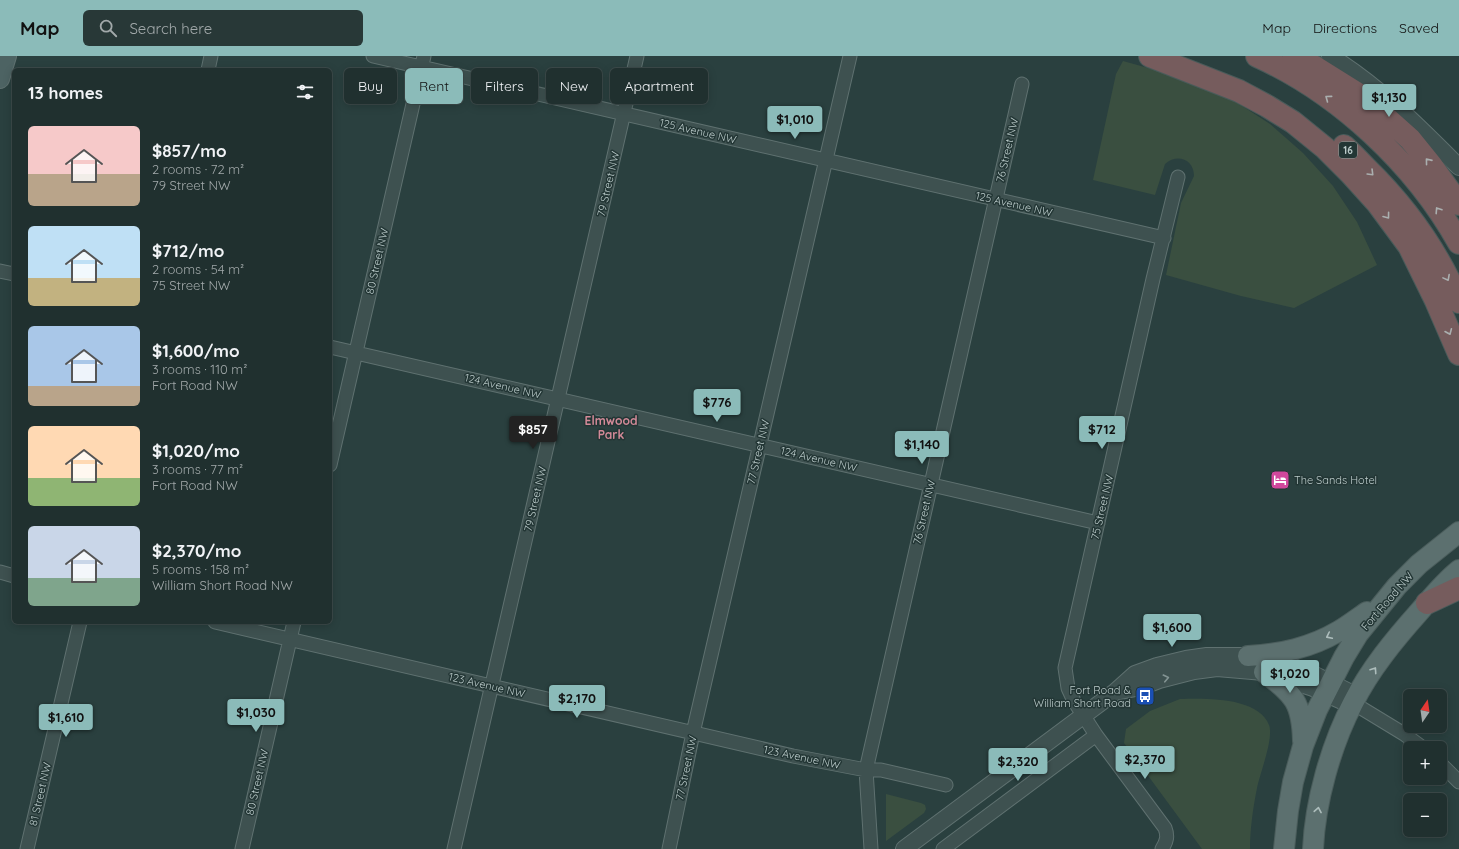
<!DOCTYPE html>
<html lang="en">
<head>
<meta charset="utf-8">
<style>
	body { margin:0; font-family:Quicksand,sans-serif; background:#283837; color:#f1f3f6; height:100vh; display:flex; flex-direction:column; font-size:15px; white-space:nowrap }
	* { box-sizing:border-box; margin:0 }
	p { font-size:13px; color:#a2a9aa }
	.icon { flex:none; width:22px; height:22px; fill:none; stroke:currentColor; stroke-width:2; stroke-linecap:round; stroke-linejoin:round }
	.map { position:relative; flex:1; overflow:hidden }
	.panel { position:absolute; left:12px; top:12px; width:320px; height:556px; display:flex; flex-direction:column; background:#20302f; border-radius:6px; box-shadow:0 2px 10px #0003,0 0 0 1px #3d4b4b }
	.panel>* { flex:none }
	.guide { position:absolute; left:344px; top:12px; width:380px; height:36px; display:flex; gap:8px }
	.needle { width:26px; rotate:13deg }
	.buttons { position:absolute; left:1403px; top:633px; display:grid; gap:8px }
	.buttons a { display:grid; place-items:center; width:44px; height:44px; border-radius:6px; background:#20302f; box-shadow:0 2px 10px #0003,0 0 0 1px #3d4b4b; font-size:20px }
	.price { position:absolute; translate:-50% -34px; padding:0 9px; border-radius:4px; background:#8bbbb9; color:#111; font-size:13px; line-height:26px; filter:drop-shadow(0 1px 2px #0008) }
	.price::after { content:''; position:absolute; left:50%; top:24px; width:12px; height:9px; margin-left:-6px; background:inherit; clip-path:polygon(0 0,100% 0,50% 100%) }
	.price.current { background:#222; color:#fff }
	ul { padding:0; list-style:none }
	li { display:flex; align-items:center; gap:12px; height:100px; padding:0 16px }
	li span { display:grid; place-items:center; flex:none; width:112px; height:80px; border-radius:6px; color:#555 }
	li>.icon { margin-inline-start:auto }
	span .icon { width:48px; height:48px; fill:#fffc; stroke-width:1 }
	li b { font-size:17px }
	h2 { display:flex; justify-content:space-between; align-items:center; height:48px; padding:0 16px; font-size:17px }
	.tag { padding:0 14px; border-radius:6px; background:#20302f; box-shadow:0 2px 10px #0003,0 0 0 1px #3d4b4b; font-size:14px; line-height:36px }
	.tag.current { background:#8bbbb9; color:#111 }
	header { display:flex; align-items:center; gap:24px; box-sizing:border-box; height:56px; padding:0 20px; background:#8bbbb9; color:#111 }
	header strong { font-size:19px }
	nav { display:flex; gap:22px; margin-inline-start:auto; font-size:14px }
	.search { width:280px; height:36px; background:#283837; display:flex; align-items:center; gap:10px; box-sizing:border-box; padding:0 14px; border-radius:6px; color:#a2a9aa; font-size:15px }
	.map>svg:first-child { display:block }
</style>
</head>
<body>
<header>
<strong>Map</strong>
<div class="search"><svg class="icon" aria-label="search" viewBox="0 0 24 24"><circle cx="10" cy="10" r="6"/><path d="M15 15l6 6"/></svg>Search here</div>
<nav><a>Map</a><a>Directions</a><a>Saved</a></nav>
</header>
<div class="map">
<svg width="1459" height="793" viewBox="0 0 1459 793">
	<rect width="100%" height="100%" fill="#2a403f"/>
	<path fill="#3a4f40" d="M1123 5 1173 19 1233 44 1270 68 1303 97 1333 130 1357 166 1377 209 1294 252 1241 240 1166 219 1181 147 1194 120C1194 103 1177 97 1165 108L1155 139 1093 124 1116 18Z
		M1180 643C1205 642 1259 641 1269 669 1274 682 1260 717 1257 732 1253 752 1250 773 1250 793H1202L1124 687 1126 673 1150 655Z
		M886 738 921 747 925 749 926 753 924 757 886 785Z"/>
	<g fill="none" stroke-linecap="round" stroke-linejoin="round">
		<defs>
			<path id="minor" d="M373 0 1164 182
				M208 14 211 0
				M0 215 14 218
				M330 291 1098 467
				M330 409 424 0
				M0 516 14 520
				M215 566 793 700 866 714H881L946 729
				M1353 647 1404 678 1423 692
				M1440 707 1459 726
				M27 793 80 566
				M242 793 294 566
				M454 793 637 0
				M669 793 693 677 850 0
				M871 793 866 714 1022 28
				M943 793 1096 679
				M1162 793C1167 785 1168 780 1165 772L1096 679 1074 645 1068 632 1065 612 1153 223 1178 121"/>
			<path id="tertiary" d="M1330 0C1379 30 1419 71 1459 111
				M1115 636 1141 631 1159 624 1194 615 1217 612 1264 616 1313 632 1342 645 1353 647
				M904 793 1115 636 1135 618 1157 610 1186 603 1207 600H1248L1283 608 1311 617 1349 636 1353 647"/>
			<path id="secondary" d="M0 23 7 0"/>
			<path id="primary" d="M1248 600C1281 598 1310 592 1339 575 1349 569 1358 562 1367 556
				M1264 616C1294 639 1302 646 1303 685
				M1284 793 1288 755 1293 726 1303 690 1317 654 1344 601 1358 578 1397 530 1419 508 1459 476
				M1313 793C1315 746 1331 689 1353 647 1370 613 1395 583 1419 556 1432 541 1444 526 1459 514"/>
			<path id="motorway" d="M1150 0 1239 35 1267 50 1293 66 1325 92 1350 117 1378 148 1409 190 1436 245 1459 298
				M1257 0C1339 37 1415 108 1459 187
				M1294 0 1315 11 1363 41 1410 83 1431 109 1459 148
				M1344 90C1352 97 1359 105 1366 112 1405 150 1438 196 1459 246
				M1427 547 1459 532"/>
		</defs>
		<use href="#minor" stroke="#5f7170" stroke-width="15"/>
		<use href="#tertiary" stroke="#5f7170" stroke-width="18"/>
		<use href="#secondary" stroke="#5f7170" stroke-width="20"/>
		<use href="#primary" stroke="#4b5d5c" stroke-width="22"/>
		<use href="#motorway" stroke="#495b5a" stroke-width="24"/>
		<use href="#minor" stroke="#3e5150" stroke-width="13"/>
		<use href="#tertiary" stroke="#3e5150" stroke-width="16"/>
		<use href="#secondary" stroke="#4d6363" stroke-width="18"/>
		<use href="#primary" stroke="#5c706f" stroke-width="20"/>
		<use href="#motorway" stroke="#765c5d" stroke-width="22"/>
	</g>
	<defs><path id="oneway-chevron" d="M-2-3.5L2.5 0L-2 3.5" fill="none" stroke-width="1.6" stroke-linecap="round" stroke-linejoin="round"/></defs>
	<g stroke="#aaafaf">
		<use href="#oneway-chevron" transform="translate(1328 42) rotate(-143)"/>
		<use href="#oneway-chevron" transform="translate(1428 105) rotate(-129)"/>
		<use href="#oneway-chevron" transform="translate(1371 117) rotate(45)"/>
		<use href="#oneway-chevron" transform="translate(1438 154) rotate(-123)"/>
		<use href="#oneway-chevron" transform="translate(1387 160) rotate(53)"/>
		<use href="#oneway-chevron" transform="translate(1447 222) rotate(62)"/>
		<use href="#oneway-chevron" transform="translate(1449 276) rotate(67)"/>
	</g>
	<g stroke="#adbdbc">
		<use href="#oneway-chevron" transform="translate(1329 580) rotate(154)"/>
		<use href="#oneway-chevron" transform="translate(1374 614) rotate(-56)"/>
		<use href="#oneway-chevron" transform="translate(1318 754) rotate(-80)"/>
	</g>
	<use stroke="#839493" href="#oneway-chevron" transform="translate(1166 622) rotate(-13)"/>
	<defs>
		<symbol id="hotel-square" viewBox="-11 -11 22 22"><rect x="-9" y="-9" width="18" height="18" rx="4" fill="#d1479c" stroke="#233635"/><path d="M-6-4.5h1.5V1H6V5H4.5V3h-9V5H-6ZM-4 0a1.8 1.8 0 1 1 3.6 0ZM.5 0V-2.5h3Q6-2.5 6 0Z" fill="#fff"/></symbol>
		<symbol id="bus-square" viewBox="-11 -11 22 22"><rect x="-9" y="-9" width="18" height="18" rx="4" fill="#1a4fb4" stroke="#233635"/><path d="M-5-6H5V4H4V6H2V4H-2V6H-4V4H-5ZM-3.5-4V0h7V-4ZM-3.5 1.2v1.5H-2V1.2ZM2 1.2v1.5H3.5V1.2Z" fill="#fff"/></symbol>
	</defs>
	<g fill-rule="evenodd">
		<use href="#hotel-square" x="1269" y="413" width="22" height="22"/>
		<use href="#bus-square" x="1134" y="629" width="22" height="22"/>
	</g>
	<g text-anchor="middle" stroke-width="3" stroke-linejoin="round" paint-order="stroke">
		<rect fill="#233635" stroke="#8d9e9d" stroke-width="1" x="1339" y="86" width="18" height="16" rx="3"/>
		<g font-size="10" font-weight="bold" fill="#bbcbca">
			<text x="1348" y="98">16</text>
		</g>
		<g font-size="11" fill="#bbcbca" stroke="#233635">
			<text transform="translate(698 75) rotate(13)" y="4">125 Avenue NW</text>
			<text transform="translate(1007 94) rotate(-77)" y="4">76 Street NW</text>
			<text transform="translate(608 128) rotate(-77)" y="4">79 Street NW</text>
			<text transform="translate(1014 148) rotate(13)" y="4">125 Avenue NW</text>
			<text transform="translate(377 205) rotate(-77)" y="4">80 Street NW</text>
			<text transform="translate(503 330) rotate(13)" y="4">124 Avenue NW</text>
			<text transform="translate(758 396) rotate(-77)" y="4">77 Street NW</text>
			<text transform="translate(819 403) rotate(13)" y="4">124 Avenue NW</text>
			<text transform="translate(535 443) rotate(-77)" y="4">79 Street NW</text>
			<text transform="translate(1102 451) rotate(-77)" y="4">75 Street NW</text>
			<text transform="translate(924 456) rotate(-77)" y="4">76 Street NW</text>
			<text transform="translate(1387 545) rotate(-49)" y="4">Fort Road NW</text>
			<text transform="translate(487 629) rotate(13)" y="4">123 Avenue NW</text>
			<text transform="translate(802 701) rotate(12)" y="4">123 Avenue NW</text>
			<text transform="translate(686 712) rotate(-78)" y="4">77 Street NW</text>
			<text transform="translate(257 726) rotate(-77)" y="4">80 Street NW</text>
			<text transform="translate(40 738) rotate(-77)" y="4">81 Street NW</text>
		</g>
		<g font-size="11" fill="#bbcbca" stroke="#233635" text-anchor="start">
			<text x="1294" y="428">The Sands Hotel</text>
			<text x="1131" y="638" text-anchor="end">Fort Road &amp;<tspan x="1131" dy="13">William Short Road</tspan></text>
		</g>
		<g font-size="12" font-weight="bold" fill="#d38a98" stroke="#233635">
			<text x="611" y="369">Elmwood<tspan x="611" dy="14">Park</tspan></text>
		</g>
	</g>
</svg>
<div class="buttons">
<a><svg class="needle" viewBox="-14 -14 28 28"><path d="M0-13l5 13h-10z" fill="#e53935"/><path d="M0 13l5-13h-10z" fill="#a2a9aa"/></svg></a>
<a>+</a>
<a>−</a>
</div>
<b class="price" style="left:1389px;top:62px">$1,130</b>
<b class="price" style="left:795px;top:84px">$1,010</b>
<b class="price" style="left:717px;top:367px">$776</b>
<b class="price current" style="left:533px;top:394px">$857</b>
<b class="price" style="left:1102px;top:394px">$712</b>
<b class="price" style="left:922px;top:409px">$1,140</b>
<b class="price" style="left:1172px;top:592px">$1,600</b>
<b class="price" style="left:1290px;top:638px">$1,020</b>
<b class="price" style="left:577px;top:663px">$2,170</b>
<b class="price" style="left:256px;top:677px">$1,030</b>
<b class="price" style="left:66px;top:682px">$1,610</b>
<b class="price" style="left:1145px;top:724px">$2,370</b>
<b class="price" style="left:1018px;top:726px">$2,320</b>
<div class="guide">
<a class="tag">Buy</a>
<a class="tag current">Rent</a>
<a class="tag">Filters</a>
<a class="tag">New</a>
<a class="tag">Apartment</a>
</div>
<section class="panel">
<h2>13 homes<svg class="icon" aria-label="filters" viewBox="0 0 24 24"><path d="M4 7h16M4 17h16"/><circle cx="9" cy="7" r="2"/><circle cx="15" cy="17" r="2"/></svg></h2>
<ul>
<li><span style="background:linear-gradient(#f6c9c9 60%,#b9a48a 0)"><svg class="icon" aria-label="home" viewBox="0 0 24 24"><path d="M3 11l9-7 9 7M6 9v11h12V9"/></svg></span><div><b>$857/mo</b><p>2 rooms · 72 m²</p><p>79 Street NW</p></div></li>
<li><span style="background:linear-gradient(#bfe0f5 65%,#c2b280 0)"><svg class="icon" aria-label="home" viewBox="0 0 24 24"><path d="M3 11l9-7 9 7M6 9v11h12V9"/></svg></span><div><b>$712/mo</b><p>2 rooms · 54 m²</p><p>75 Street NW</p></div></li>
<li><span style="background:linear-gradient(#a9c7e8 75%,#b9a48a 0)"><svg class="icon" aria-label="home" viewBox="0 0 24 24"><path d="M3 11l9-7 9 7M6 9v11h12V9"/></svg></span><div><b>$1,600/mo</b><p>3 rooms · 110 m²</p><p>Fort Road NW</p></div></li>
<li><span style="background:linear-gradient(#ffd9b3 65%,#8fb573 0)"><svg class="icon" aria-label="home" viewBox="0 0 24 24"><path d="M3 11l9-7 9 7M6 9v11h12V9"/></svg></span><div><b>$1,020/mo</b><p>3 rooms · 77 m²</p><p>Fort Road NW</p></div></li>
<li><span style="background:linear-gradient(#c9d6e8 65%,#7fa58c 0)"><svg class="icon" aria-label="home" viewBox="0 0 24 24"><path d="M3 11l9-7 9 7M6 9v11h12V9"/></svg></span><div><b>$2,370/mo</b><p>5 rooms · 158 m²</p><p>William Short Road NW</p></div></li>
</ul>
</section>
</div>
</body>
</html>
